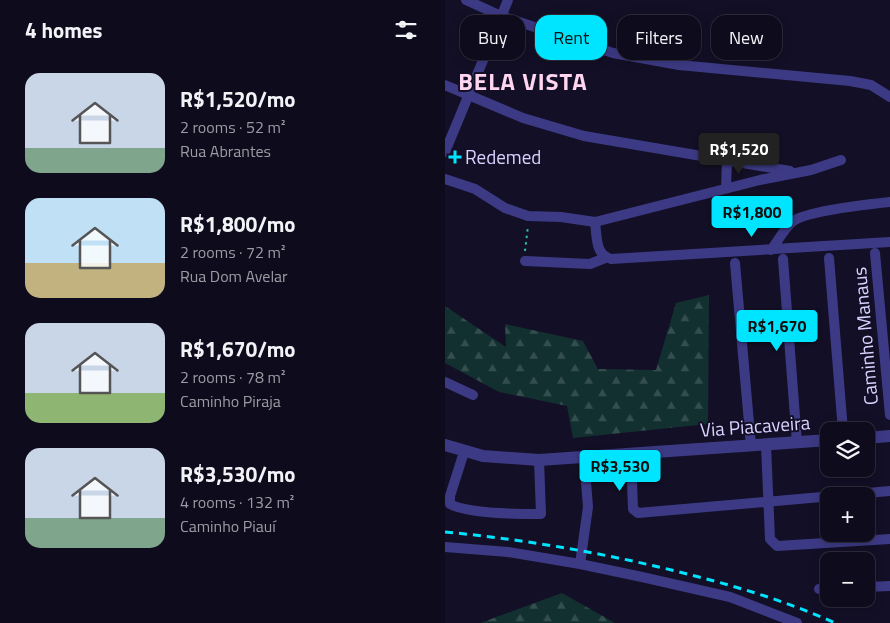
<!DOCTYPE html>
<html lang="en">
<head>
<meta charset="utf-8">
<style>
	body { margin:0; font-family:"Titillium Web",sans-serif; background:#1c1929; color:#f1f3f6; height:100vh; display:flex; flex-direction:column; font-size:19px; white-space:nowrap }
	* { box-sizing:border-box; margin:0 }
	p { font-size:16px; color:#9b9ba3 }
	.icon { flex:none; width:28px; height:28px; fill:none; stroke:currentColor; stroke-width:2; stroke-linecap:round; stroke-linejoin:round }
	.map { position:relative; flex:1; overflow:hidden }
	.details { display:flex; flex-direction:column; background:#0e0b1c; width:445px }
	.details>* { flex:none }
	.guide { position:absolute; left:15px; top:15px; width:355px; height:45px; display:flex; gap:10px }
	.buttons { position:absolute; left:375px; top:422px; display:grid; gap:10px }
	.buttons a { display:grid; place-items:center; width:55px; height:55px; border-radius:10px; background:#0e0b1c; box-shadow:0 2px 12px #0003,0 0 0 1px #2e2b3b; font-size:25px }
	.price { position:absolute; translate:-50% -42px; padding:0 11px; border-radius:5px; background:#00e5ff; color:#111; font-size:16px; line-height:32px; filter:drop-shadow(0 1px 2px #0008) }
	.price::after { content:''; position:absolute; left:50%; top:30px; width:15px; height:11px; margin-left:-8px; background:inherit; clip-path:polygon(0 0,100% 0,50% 100%) }
	.price.selected { background:#222; color:#fff }
	ul { padding:0; list-style:none }
	li { display:flex; align-items:center; gap:15px; height:125px; padding:0 25px }
	li span { display:grid; place-items:center; flex:none; width:140px; height:100px; border-radius:15px; color:#555 }
	li>.icon { margin-inline-start:auto }
	span .icon { width:60px; height:60px; fill:#fffc; stroke-width:1 }
	li b { font-size:21px }
	h2 { display:flex; justify-content:space-between; align-items:center; height:60px; padding:0 25px; font-size:21px }
	.pill { padding:0 18px; border-radius:15px; background:#0e0b1c; box-shadow:0 2px 12px #0003,0 0 0 1px #2e2b3b; font-size:18px; line-height:45px }
	.pill.selected { background:#00e5ff; color:#111 }
	main { display:flex; flex:1; min-height:0 }
	.map>svg:first-child { display:block }
</style>
</head>
<body>
<main>
<section class="details">
<h2>4 homes<svg class="icon" aria-label="filters" viewBox="0 0 24 24"><path d="M4 7h16M4 17h16"/><circle cx="9" cy="7" r="2"/><circle cx="15" cy="17" r="2"/></svg></h2>
<ul>
<li><span style="background:linear-gradient(#c9d6e8 75%,#7fa58c 0)"><svg class="icon" aria-label="home" viewBox="0 0 24 24"><path d="M3 11l9-7 9 7M6 9v11h12V9"/></svg></span><div><b>R$1,520/mo</b><p>2 rooms · 52 m²</p><p>Rua Abrantes</p></div></li>
<li><span style="background:linear-gradient(#bfe0f5 65%,#c2b280 0)"><svg class="icon" aria-label="home" viewBox="0 0 24 24"><path d="M3 11l9-7 9 7M6 9v11h12V9"/></svg></span><div><b>R$1,800/mo</b><p>2 rooms · 72 m²</p><p>Rua Dom Avelar</p></div></li>
<li><span style="background:linear-gradient(#c9d6e8 70%,#8fb573 0)"><svg class="icon" aria-label="home" viewBox="0 0 24 24"><path d="M3 11l9-7 9 7M6 9v11h12V9"/></svg></span><div><b>R$1,670/mo</b><p>2 rooms · 78 m²</p><p>Caminho Piraja</p></div></li>
<li><span style="background:linear-gradient(#c9d6e8 70%,#7fa58c 0)"><svg class="icon" aria-label="home" viewBox="0 0 24 24"><path d="M3 11l9-7 9 7M6 9v11h12V9"/></svg></span><div><b>R$3,530/mo</b><p>4 rooms · 132 m²</p><p>Caminho Piauí</p></div></li>
</ul>
</section>
<div class="map">
<svg width="445" height="623" viewBox="0 0 445 623">
	<defs>
		<pattern id="forest-firs" width="22" height="20" patternUnits="userSpaceOnUse" patternTransform="scale(1.25)"><rect width="22" height="20" fill="#12302f"/><path d="M5 1l3.5 6h-7zM16 11l3.5 6h-7z" fill="#344d4e"/></pattern>
	</defs>
	<rect width="100%" height="100%" fill="#130f26"/>
	<path fill="url(#forest-firs)" d="M264 295 263 424 128 438 122 406 54 392 0 363V306L61 347 60 324 138 341 153 369 211 370 231 303Z
		M117 593 170 623H35Z"/>
	<g fill="none" stroke-linecap="round" stroke-linejoin="round">
		<path stroke="#2fb8b0" stroke-width="2" stroke-dasharray="2.5 4" stroke-linecap="butt" d="M80 251 83 226"/>
		<path stroke="#3d3a85" stroke-width="10" d="M21 0 56 16 168 53 234 65 405 81 426 85 445 97
			M0 85 78 118 139 136 345 171
			M0 152 63 0
			M0 179 30 189 60 208 83 216 116 217 150 222 315 180 366 170 396 160
			M281 188 282 160
			M150 222C152 236 150 255 166 259L445 242
			M326 250C333 241 339 229 347 222 360 211 426 204 445 202
			M430 253 445 415
			M384 258 398 431
			M338 259 352 443
			M80 261 145 264 160 258
			M290 263 306 446
			M0 382 28 395
			M321 445 325 539 332 546 445 539
			M19 452 5 496V504C23 514 74 514 96 514L94 460
			M186 453 188 509 193 513 445 491
			M0 547 63 552 135 564 197 577 285 597 352 623
			M135 564 143 507 139 457
			M421 587 445 586
			M374 589H384"/>
		<path stroke="#3d3a85" stroke-width="12" d="M421 438 445 436
			M0 445 38 456 94 460 384 440"/>
		<path stroke="#00e5ff" stroke-width="3" stroke-dasharray="8 6" stroke-linecap="butt" d="M0 532C86 540 170 555 254 577 300 589 346 603 390 623"/>
	</g>
	<path fill="#00e5ff" stroke="#130f26" stroke-width="2" d="M7.5 149.5h5v5h5v5h-5v5h-5v-5h-5v-5h5z"/>
	<g text-anchor="middle" stroke-width="4" stroke-linejoin="round" paint-order="stroke">
		<g font-size="19" fill="#d9d4ff" stroke="#130f26" text-anchor="start">
			<text x="20" y="164">Redemed</text>
		</g>
		<g font-size="19" fill="#d9d4ff" stroke="#130f26">
			<text transform="translate(420 336) rotate(-95)" y="7">Caminho Manaus</text>
			<text transform="translate(310 426) rotate(-4)" y="7">Via Piacaveira</text>
		</g>
		<g font-size="24" font-weight="bold" letter-spacing="1" fill="#ffd6f0" stroke="#130f26">
			<text x="78" y="90">BELA VISTA</text>
		</g>
	</g>
</svg>
<div class="buttons">
<a><svg class="icon" aria-label="layers" viewBox="0 0 24 24"><path d="M12 4l9 5-9 5-9-5zM3 14l9 5 9-5"/></svg></a>
<a>+</a>
<a>−</a>
</div>
<b class="price selected" style="left:294px;top:175px">R$1,520</b>
<b class="price" style="left:307px;top:238px">R$1,800</b>
<b class="price" style="left:332px;top:352px">R$1,670</b>
<b class="price" style="left:175px;top:492px">R$3,530</b>
<div class="guide">
<a class="pill">Buy</a>
<a class="pill selected">Rent</a>
<a class="pill">Filters</a>
<a class="pill">New</a>
</div>
</div>
</main>
</body>
</html>
